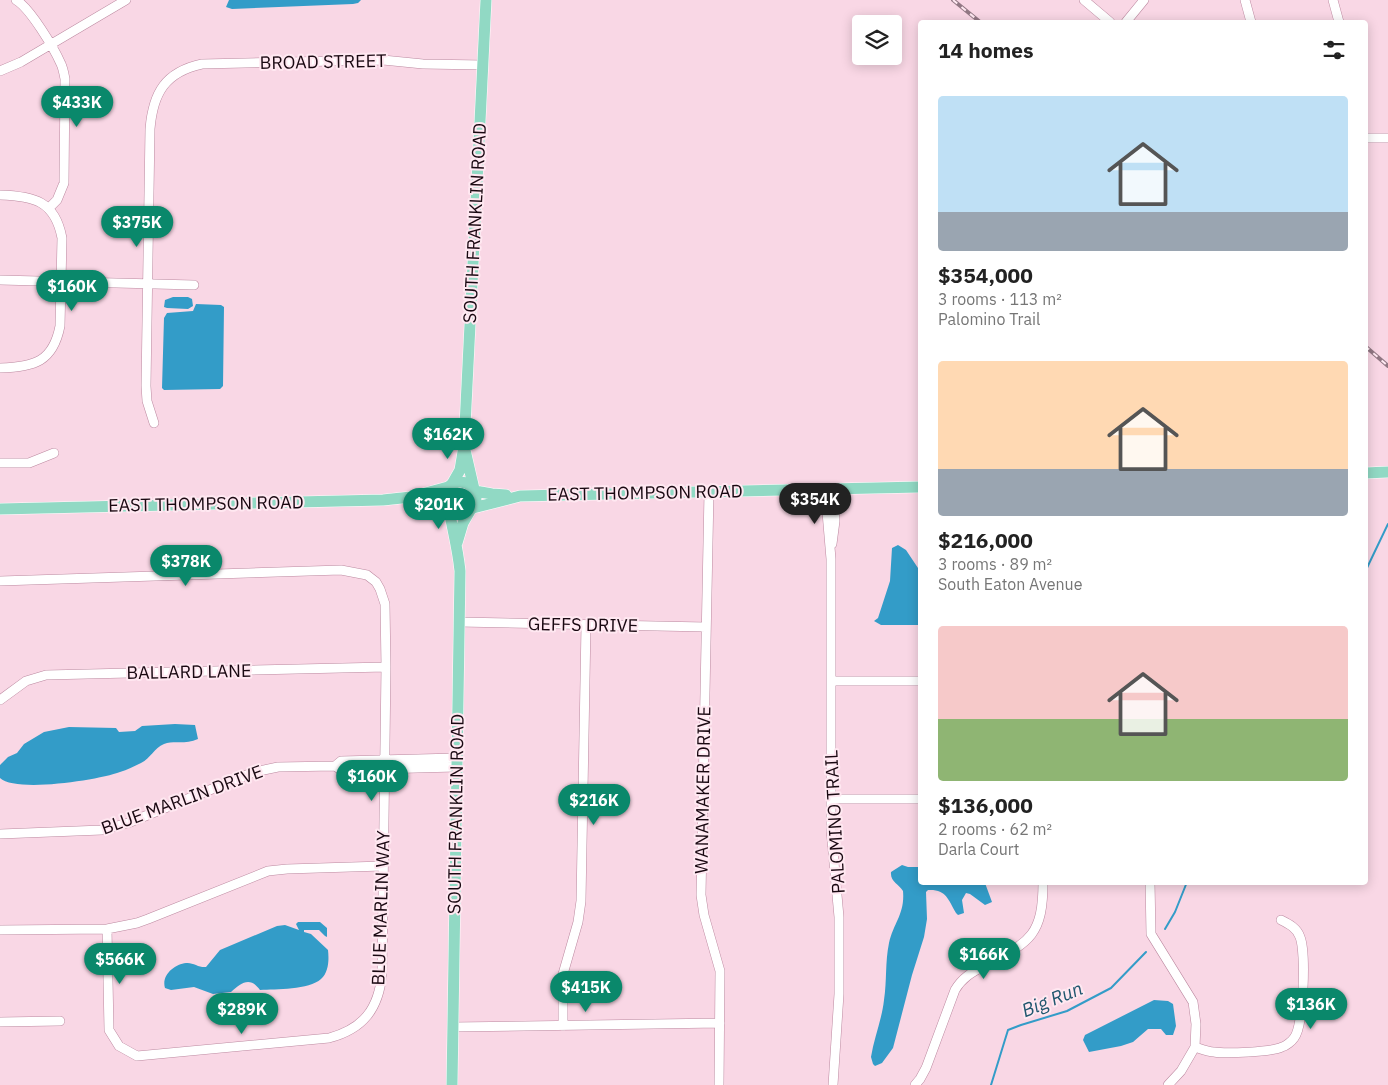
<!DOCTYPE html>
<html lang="en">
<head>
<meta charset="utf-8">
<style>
	body { margin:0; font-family:"IBM Plex Sans",sans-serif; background:#f6f6f6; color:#222; height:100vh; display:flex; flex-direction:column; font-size:19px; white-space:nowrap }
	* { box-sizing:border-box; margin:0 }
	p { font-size:16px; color:#767676 }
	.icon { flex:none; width:28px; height:28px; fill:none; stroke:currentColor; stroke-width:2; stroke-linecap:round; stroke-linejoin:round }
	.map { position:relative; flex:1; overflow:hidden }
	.drawer { position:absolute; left:918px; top:20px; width:450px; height:865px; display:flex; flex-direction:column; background:#fff; border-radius:5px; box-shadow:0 2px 12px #0003 }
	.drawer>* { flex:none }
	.controls { position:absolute; left:852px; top:15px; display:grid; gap:10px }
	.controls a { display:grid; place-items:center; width:50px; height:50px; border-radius:5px; background:#fff; box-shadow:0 2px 12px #0003; font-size:25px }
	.price { position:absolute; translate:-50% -42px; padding:0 11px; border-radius:18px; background:#0a886b; color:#fff; font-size:16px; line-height:32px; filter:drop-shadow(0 1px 2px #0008) }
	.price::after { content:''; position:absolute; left:50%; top:30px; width:15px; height:11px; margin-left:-8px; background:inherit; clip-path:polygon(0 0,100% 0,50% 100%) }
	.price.current { background:#222; color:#fff }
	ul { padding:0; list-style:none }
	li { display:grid; align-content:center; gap:10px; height:265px; padding:0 20px }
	li span { display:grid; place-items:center; height:155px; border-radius:5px; color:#555 }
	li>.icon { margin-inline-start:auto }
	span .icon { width:90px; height:90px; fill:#fffc; stroke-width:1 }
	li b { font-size:21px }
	h2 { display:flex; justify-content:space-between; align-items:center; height:60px; padding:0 20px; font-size:21px }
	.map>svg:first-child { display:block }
</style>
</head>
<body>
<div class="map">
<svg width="1388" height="1085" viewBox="0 0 1388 1085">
	<rect width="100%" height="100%" fill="#f9d7e5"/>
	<path fill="#339cc8" d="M229 0H361L358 3 353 4 232 9 226 7Z
		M173 297H188L192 299 193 306 188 309 167 308 164 307 165 300Z
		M196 304 221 305 224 307 223 386 220 389 164 390 162 388 164 318 167 313 193 311Z
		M898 545 906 550 920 571V625H881L874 621 878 618 890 581 892 548Z
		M175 724 195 725 198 739C185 745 174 740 164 744 154 748 151 758 141 763 134 766 127 770 120 772 99 780 16 793 0 778V765L8 757 17 753 24 744 44 732 69 727 116 728 119 732 135 731 142 726Z
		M902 865 908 867H920V882L985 883 992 902 985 905 970 894 966 893 962 900 964 913 958 915 956 913C948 899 946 889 928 890L926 892 927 919 924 937 912 975 893 1048 882 1063 875 1066 873 1064 871 1057C874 1038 882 1019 884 1000 887 981 885 962 889 943 894 922 905 914 903 891 899 884 890 882 891 872Z
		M298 922H320L327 928V937L325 936 319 930H304V932L311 934 328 950C329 959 329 972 321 979 309 990 276 989 260 990 250 976 241 983 231 992L213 994 194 987 171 990 165 988C161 975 175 964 186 963 193 962 199 968 206 967L220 950 277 926 285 925 299 930 296 924Z
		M1154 1000 1168 1001 1173 1004 1176 1026 1173 1035H1166L1161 1029H1148L1133 1042 1121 1046 1089 1052 1083 1040 1085 1035Z"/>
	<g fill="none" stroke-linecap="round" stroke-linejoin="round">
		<path stroke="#339cc8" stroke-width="2" d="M1365 572 1388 524
			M1165 929 1175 912 1187 882
			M991 1085 1008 1030 1021 1025 1067 1011 1111 988 1146 952"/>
		<defs>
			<path id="minor" d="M16 0C30 8 54 48 61 64 63 68 64 74 65 79L64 183 57 200 49 208
				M1084 0 1110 22
				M1245 0 1251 22
				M1333 0 1339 22
				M1126 22 1144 0
				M0 71 21 62 126 0
				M1365 138H1388
				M0 195C34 196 55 201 62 238L60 326C53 362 34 367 0 368
				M0 280 194 285
				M154 423 147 401 146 386 150 129C153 93 165 72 202 64L383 60 423 64 483 65
				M0 463H29L54 453
				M825 489 831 559V830L839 917V994L833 1085
				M709 492 701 895 704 915 720 971 719 1085
				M832 544 835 521 834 489
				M0 581 341 570 367 575 376 582 380 589 385 604 386 667 382 973C379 1009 363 1029 329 1038L137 1056 119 1046 109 1030 107 929
				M459 622 706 627
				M831 681H920
				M0 700 26 681 46 675 386 667
				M456 767 341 770 335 766 341 761 456 758
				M831 799H920
				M0 834 102 830 128 823 254 772 278 767 335 766
				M1150 882 1151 934 1193 1002 1196 1024 1195 1047 1181 1071 1168 1085
				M0 930 107 929 137 923 148 919 268 871 287 869 383 866
				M0 1022 60 1021
				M563 1026V974L578 922 581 901 586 625
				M453 1027 720 1023
				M1195 1047C1201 1049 1208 1052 1214 1052 1226 1054 1272 1052 1282 1047 1286 1046 1292 1041 1294 1038 1304 1026 1306 952 1300 937 1297 928 1289 924 1281 920
				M915 1085 920 1079 926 1068 955 990C962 978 972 972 984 966 1029 942 1043 937 1043 882"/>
			<path id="major" d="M465 450 474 489
				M1365 473 1388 472
				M444 498a16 16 0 1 1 32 0a16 16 0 1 1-32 0Z
				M452 484 460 470 464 446 486 0
				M475 491 492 494 506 495
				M415 498 432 500 446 506
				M473 508 520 496 920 487
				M0 509 383 500 411 497 448 487
				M449 510C453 531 458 550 460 571L452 1085
				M457 543 463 523 470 511"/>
		</defs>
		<use href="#minor" stroke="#bc89a0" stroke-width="10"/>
		<use href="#major" stroke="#fff" stroke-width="12"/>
		<use href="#minor" stroke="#fff" stroke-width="9"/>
		<use href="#major" stroke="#91d9c4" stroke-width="11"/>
		<defs>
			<path id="rail" d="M953 0 980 22
				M1365 346 1388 366"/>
		</defs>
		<use href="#rail" stroke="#927884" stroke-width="4"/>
		<use href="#rail" stroke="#ffe8f1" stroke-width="2" stroke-dasharray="5.5" stroke-linecap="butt"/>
	</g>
	<g text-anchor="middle" stroke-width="4" stroke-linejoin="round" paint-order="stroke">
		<g font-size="18" fill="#190811" stroke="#ffe8f1">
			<text transform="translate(323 62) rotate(-1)" y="6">BROAD STREET</text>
			<text transform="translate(475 223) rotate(-87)" y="6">SOUTH FRANKLIN ROAD</text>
			<text transform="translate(645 493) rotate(-1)" y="6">EAST THOMPSON ROAD</text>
			<text transform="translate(206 504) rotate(-1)" y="6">EAST THOMPSON ROAD</text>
			<text transform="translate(583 625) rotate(1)" y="6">GEFFS DRIVE</text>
			<text transform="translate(189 672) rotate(-1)" y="6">BALLARD LANE</text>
			<text transform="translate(703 790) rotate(-89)" y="6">WANAMAKER DRIVE</text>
			<text transform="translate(182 800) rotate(-20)" y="6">BLUE MARLIN DRIVE</text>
			<text transform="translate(456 814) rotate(-89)" y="6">SOUTH FRANKLIN ROAD</text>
			<text transform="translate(835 822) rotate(-93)" y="6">PALOMINO TRAIL</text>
			<text transform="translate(381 908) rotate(-88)" y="6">BLUE MARLIN WAY</text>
		</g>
		<g font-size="19" font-style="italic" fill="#21576f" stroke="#ffe8f1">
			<text transform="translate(1052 999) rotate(-22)" y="7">Big Run</text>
		</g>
	</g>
</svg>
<div class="controls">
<a><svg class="icon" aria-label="layers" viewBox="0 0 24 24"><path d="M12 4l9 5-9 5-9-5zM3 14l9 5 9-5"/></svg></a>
</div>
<b class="price" style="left:77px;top:128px">$433K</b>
<b class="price" style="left:137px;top:248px">$375K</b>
<b class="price" style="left:72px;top:312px">$160K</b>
<b class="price" style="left:448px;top:460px">$162K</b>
<b class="price current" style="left:815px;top:525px">$354K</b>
<b class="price" style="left:439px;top:530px">$201K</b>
<b class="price" style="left:186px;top:587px">$378K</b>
<b class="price" style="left:372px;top:802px">$160K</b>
<b class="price" style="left:594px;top:826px">$216K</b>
<b class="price" style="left:984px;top:980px">$166K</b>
<b class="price" style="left:120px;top:985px">$566K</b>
<b class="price" style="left:586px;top:1013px">$415K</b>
<b class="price" style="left:1311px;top:1030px">$136K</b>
<b class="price" style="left:242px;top:1035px">$289K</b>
<section class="drawer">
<h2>14 homes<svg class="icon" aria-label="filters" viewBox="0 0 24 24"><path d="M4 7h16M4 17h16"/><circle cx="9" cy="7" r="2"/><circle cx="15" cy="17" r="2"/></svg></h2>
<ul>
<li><span style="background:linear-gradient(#bfe0f5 75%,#9aa5b1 0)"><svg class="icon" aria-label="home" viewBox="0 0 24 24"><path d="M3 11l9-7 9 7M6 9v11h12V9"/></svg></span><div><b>$354,000</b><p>3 rooms · 113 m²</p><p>Palomino Trail</p></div></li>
<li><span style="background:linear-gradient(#ffd9b3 70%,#9aa5b1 0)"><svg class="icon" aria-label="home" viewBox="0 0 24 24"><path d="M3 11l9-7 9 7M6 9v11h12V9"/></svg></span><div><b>$216,000</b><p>3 rooms · 89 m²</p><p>South Eaton Avenue</p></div></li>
<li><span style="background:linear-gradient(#f6c9c9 60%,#8fb573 0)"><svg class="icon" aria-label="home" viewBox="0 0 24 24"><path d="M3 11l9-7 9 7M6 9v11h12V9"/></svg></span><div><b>$136,000</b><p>2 rooms · 62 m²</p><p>Darla Court</p></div></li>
</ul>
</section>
</div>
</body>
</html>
